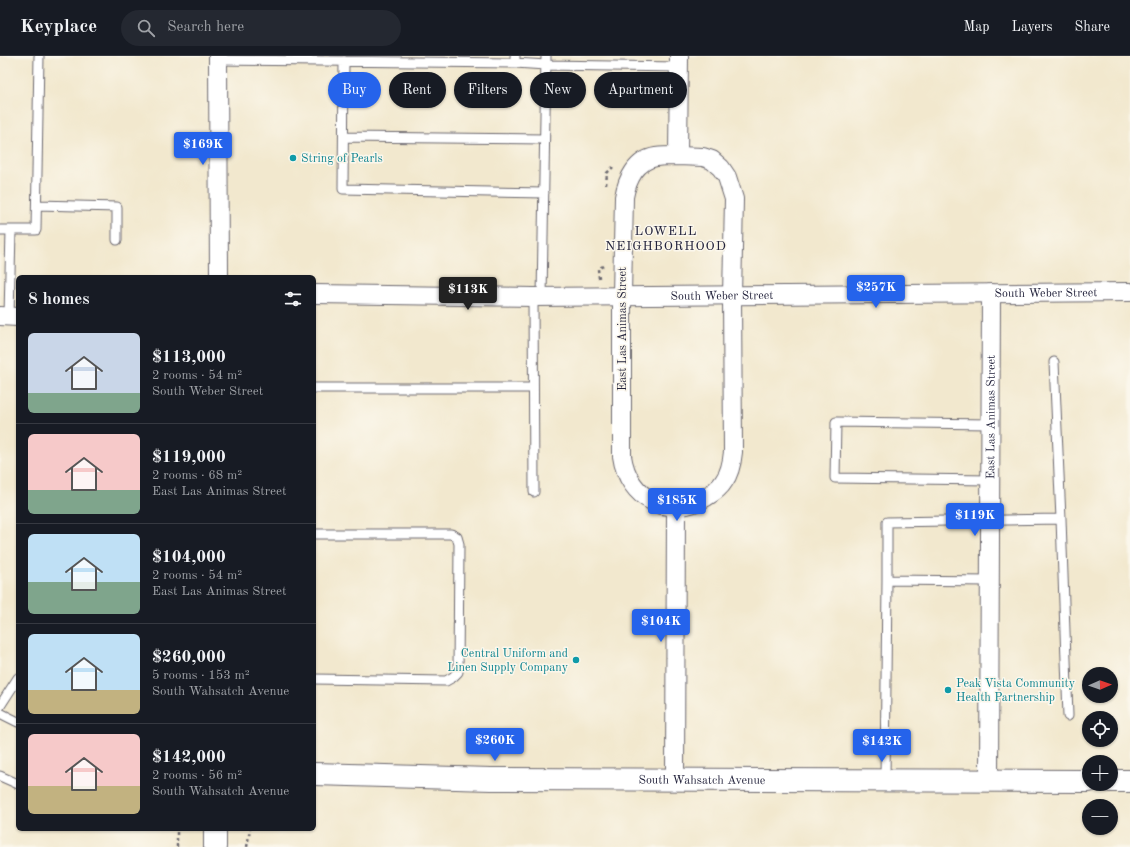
<!DOCTYPE html>
<html lang="en">
<head>
<meta charset="utf-8">
<style>
	body { margin:0; font-family:"Old Standard TT",serif; background:#242831; color:#f1f3f6; height:100vh; display:flex; flex-direction:column; font-size:15px; white-space:nowrap }
	* { box-sizing:border-box; margin:0 }
	p { font-size:13px; color:#9ea1a6 }
	.icon { flex:none; width:22px; height:22px; fill:none; stroke:currentColor; stroke-width:2; stroke-linecap:round; stroke-linejoin:round }
	.map { position:relative; flex:1; overflow:hidden }
	.sheet { position:absolute; left:16px; top:219px; width:300px; height:556px; display:flex; flex-direction:column; background:#171b24; border-radius:6px; box-shadow:0 1px 3px #0004 }
	.sheet>* { flex:none }
	.top-card { position:absolute; left:328px; top:16px; width:380px; height:36px; display:flex; gap:8px }
	.needle { width:26px; rotate:88deg }
	.tools { position:absolute; left:1082px; top:611px; display:grid; gap:8px }
	.tools a { display:grid; place-items:center; width:36px; height:36px; border-radius:50%; background:#171b24; box-shadow:0 1px 3px #0004; font-size:20px }
	.price { position:absolute; translate:-50% -34px; padding:0 9px; border-radius:4px; background:#2563eb; color:#fff; font-size:13px; line-height:26px; filter:drop-shadow(0 1px 2px #0008) }
	.price::after { content:''; position:absolute; left:50%; top:24px; width:12px; height:9px; margin-left:-6px; background:inherit; clip-path:polygon(0 0,100% 0,50% 100%) }
	.price.selected { background:#222; color:#fff }
	ul { padding:0; list-style:none }
	li { display:flex; align-items:center; gap:12px; height:100px; padding:0 12px }
	li+li { border-top:1px solid #363941 }
	li span { display:grid; place-items:center; flex:none; width:112px; height:80px; border-radius:6px; color:#555 }
	li>.icon { margin-inline-start:auto }
	span .icon { width:48px; height:48px; fill:#fffc; stroke-width:1 }
	li b { font-size:17px }
	h2 { display:flex; justify-content:space-between; align-items:center; height:48px; padding:0 12px; font-size:17px }
	.chip { padding:0 14px; border-radius:18px; background:#171b24; box-shadow:0 1px 3px #0004; font-size:14px; line-height:36px }
	.chip.selected { background:#2563eb; color:#fff }
	header { display:flex; align-items:center; gap:24px; box-sizing:border-box; height:56px; padding:0 20px; background:#171b24; border-bottom:1px solid #363941 }
	header strong { font-size:19px }
	nav { display:flex; gap:22px; margin-inline-start:auto; font-size:14px }
	.search { width:280px; height:36px; background:#242831; display:flex; align-items:center; gap:10px; box-sizing:border-box; padding:0 14px; border-radius:22px; color:#9ea1a6; font-size:15px }
	.map>svg:first-child { display:block }
</style>
</head>
<body>
<header>
<strong>Keyplace</strong>
<div class="search"><svg class="icon" aria-label="search" viewBox="0 0 24 24"><circle cx="10" cy="10" r="6"/><path d="M15 15l6 6"/></svg>Search here</div>
<nav><a>Map</a><a>Layers</a><a>Share</a></nav>
</header>
<div class="map">
<svg width="1130" height="791" viewBox="0 0 1130 791">
	<rect width="100%" height="100%" fill="#fbf7ec"/>
	<filter id="ink" filterUnits="userSpaceOnUse"><feTurbulence type="fractalNoise" baseFrequency=".025" numOctaves="2"/><feDisplacementMap in="SourceGraphic" scale="8" xChannelSelector="R" yChannelSelector="G"/><feConvolveMatrix kernelMatrix="1 2 1 2 8 2 1 2 1" color-interpolation-filters="sRGB"/></filter>
	<filter id="wash" filterUnits="userSpaceOnUse"><feTurbulence type="fractalNoise" baseFrequency=".012" numOctaves="4" result="noise"/><feDisplacementMap in="SourceGraphic" scale="16" xChannelSelector="R" yChannelSelector="G"/><feGaussianBlur stdDeviation="0.9" result="paint"/><feColorMatrix in="noise" values="0 0 0 0 0 0 0 0 0 0 0 0 0 0 0 0 0 1.4 0 .05"/><feComposite in="paint" operator="in"/></filter>
	<g filter="url(#wash)">
		<rect width="100%" height="100%" fill="#f2e8ce"/>
	</g>
	<g filter="url(#ink)">
		<g fill="none" stroke-linecap="round" stroke-linejoin="round">
			<defs>
				<path id="lane" d="M218 4 515 7V0
					M344 5 343 133 544 137
					M515 7 546 9 679 11
					M344 81 544 83
					M37 149 117 151V184
					M0 174H36L39 0
					M533 241 534 436
					M542 241 546 0
					M9 260 11 174
					M1054 306 1061 463
					M314 332H533
					M990 424 835 422 836 366 990 368
					M314 478H451L457 481 459 488 458 616 453 621 446 625 314 623
					M887 524V466L1061 463 1068 660
					M0 650 18 622
					M0 657 18 666
					M0 720 18 728
					M885 724 887 524 990 525"/>
				<g id="street">
					<path d="M218 0 219 221"/>
					<path d="M678 100 703 101 712 104 721 112 727 121 734 143 732 240 733 396C732 406 730 417 724 425 720 432 713 437 706 441 669 464 628 443 622 400V239L624 141C627 124 636 104 656 101 663 100 671 100 678 100Z"/>
					<path d="M678 100 679 0"/>
					<path id="s1" d="M314 238 533 241 1130 236"/>
					<path d="M0 260 18 261"/>
					<path d="M675 723 676 451"/>
					<path id="s2" d="M989 724 991 237"/>
				</g>
				<g id="secondary">
					<path id="s3" d="M314 718 491 723 1089 725"/>
					<path d="M1111 725H1130"/>
					<path d="M215 773V791"/>
				</g>
			</defs>
			<use href="#lane" stroke="#6b676e" stroke-width="11"/>
			<use href="#street" stroke="#6b676e" stroke-width="20"/>
			<use href="#secondary" stroke="#6b676e" stroke-width="24"/>
			<path stroke="#6b676e" stroke-width="2.5" stroke-dasharray="3 3" stroke-linecap="butt" d="M606 129 607 117 613 111
				M599 222 598 213 603 210
				M177 791V773
				M247 791 250 773"/>
			<use href="#lane" stroke="#fff" stroke-width="9"/>
			<use href="#street" stroke="#fff" stroke-width="18"/>
			<use href="#secondary" stroke="#fff" stroke-width="22"/>
		</g>
	</g>
	<g fill="#0f9aa8" stroke="#fbf7ec" stroke-width="1.5">
		<circle cx="293" cy="102" r="4"/>
		<circle cx="576" cy="604" r="4"/>
		<circle cx="948" cy="634" r="4"/>
	</g>
	<g text-anchor="middle" stroke-width="3" stroke-linejoin="round" paint-order="stroke">
		<g font-size="12" fill="#0d838f" stroke="#fbf7ec" text-anchor="start">
			<text x="301" y="106">String of Pearls</text>
			<text x="568" y="601" text-anchor="end">Central Uniform and<tspan x="568" dy="14">Linen Supply Company</tspan></text>
			<text x="956" y="631">Peak Vista Community<tspan x="956" dy="14">Health Partnership</tspan></text>
		</g>
		<g font-size="12" fill="#22223b" stroke="#fbf7ec">
			<text dy="4" stroke="none"><textPath href="#s1" startOffset="732">South Weber Street</textPath></text>
			<text dy="4" stroke="none"><textPath href="#s1" startOffset="408">South Weber Street</textPath></text>
			<text transform="translate(622 273) rotate(-90)" y="4">East Las Animas Street</text>
			<text dy="4" stroke="none"><textPath href="#s2" startOffset="363">East Las Animas Street</textPath></text>
			<text dy="4" stroke="none"><textPath href="#s3" startOffset="388">South Wahsatch Avenue</textPath></text>
		</g>
		<g font-size="13" letter-spacing="1" fill="#22223b" stroke="#fbf7ec">
			<text x="666" y="179">LOWELL<tspan x="666" dy="15">NEIGHBORHOOD</tspan></text>
		</g>
	</g>
</svg>
<div class="tools">
<a><svg class="needle" viewBox="-14 -14 28 28"><path d="M0-13l5 13h-10z" fill="#e53935"/><path d="M0 13l5-13h-10z" fill="#9ea1a6"/></svg></a>
<a><svg class="icon" aria-label="locate" viewBox="0 0 24 24"><circle cx="12" cy="12" r="6"/><path d="M12 2v4M12 18v4M2 12h4M18 12h4"/></svg></a>
<a>+</a>
<a>−</a>
</div>
<b class="price" style="left:203px;top:110px">$169K</b>
<b class="price" style="left:876px;top:253px">$257K</b>
<b class="price selected" style="left:468px;top:255px">$113K</b>
<b class="price" style="left:677px;top:466px">$185K</b>
<b class="price" style="left:975px;top:481px">$119K</b>
<b class="price" style="left:661px;top:587px">$104K</b>
<b class="price" style="left:495px;top:706px">$260K</b>
<b class="price" style="left:882px;top:707px">$142K</b>
<div class="top-card">
<a class="chip selected">Buy</a>
<a class="chip">Rent</a>
<a class="chip">Filters</a>
<a class="chip">New</a>
<a class="chip">Apartment</a>
</div>
<section class="sheet">
<h2>8 homes<svg class="icon" aria-label="filters" viewBox="0 0 24 24"><path d="M4 7h16M4 17h16"/><circle cx="9" cy="7" r="2"/><circle cx="15" cy="17" r="2"/></svg></h2>
<ul>
<li><span style="background:linear-gradient(#c9d6e8 75%,#7fa58c 0)"><svg class="icon" aria-label="home" viewBox="0 0 24 24"><path d="M3 11l9-7 9 7M6 9v11h12V9"/></svg></span><div><b>$113,000</b><p>2 rooms · 54 m²</p><p>South Weber Street</p></div></li>
<li><span style="background:linear-gradient(#f6c9c9 70%,#7fa58c 0)"><svg class="icon" aria-label="home" viewBox="0 0 24 24"><path d="M3 11l9-7 9 7M6 9v11h12V9"/></svg></span><div><b>$119,000</b><p>2 rooms · 68 m²</p><p>East Las Animas Street</p></div></li>
<li><span style="background:linear-gradient(#bfe0f5 60%,#7fa58c 0)"><svg class="icon" aria-label="home" viewBox="0 0 24 24"><path d="M3 11l9-7 9 7M6 9v11h12V9"/></svg></span><div><b>$104,000</b><p>2 rooms · 54 m²</p><p>East Las Animas Street</p></div></li>
<li><span style="background:linear-gradient(#bfe0f5 70%,#c2b280 0)"><svg class="icon" aria-label="home" viewBox="0 0 24 24"><path d="M3 11l9-7 9 7M6 9v11h12V9"/></svg></span><div><b>$260,000</b><p>5 rooms · 153 m²</p><p>South Wahsatch Avenue</p></div></li>
<li><span style="background:linear-gradient(#f6c9c9 65%,#c2b280 0)"><svg class="icon" aria-label="home" viewBox="0 0 24 24"><path d="M3 11l9-7 9 7M6 9v11h12V9"/></svg></span><div><b>$142,000</b><p>2 rooms · 56 m²</p><p>South Wahsatch Avenue</p></div></li>
</ul>
</section>
</div>
</body>
</html>
